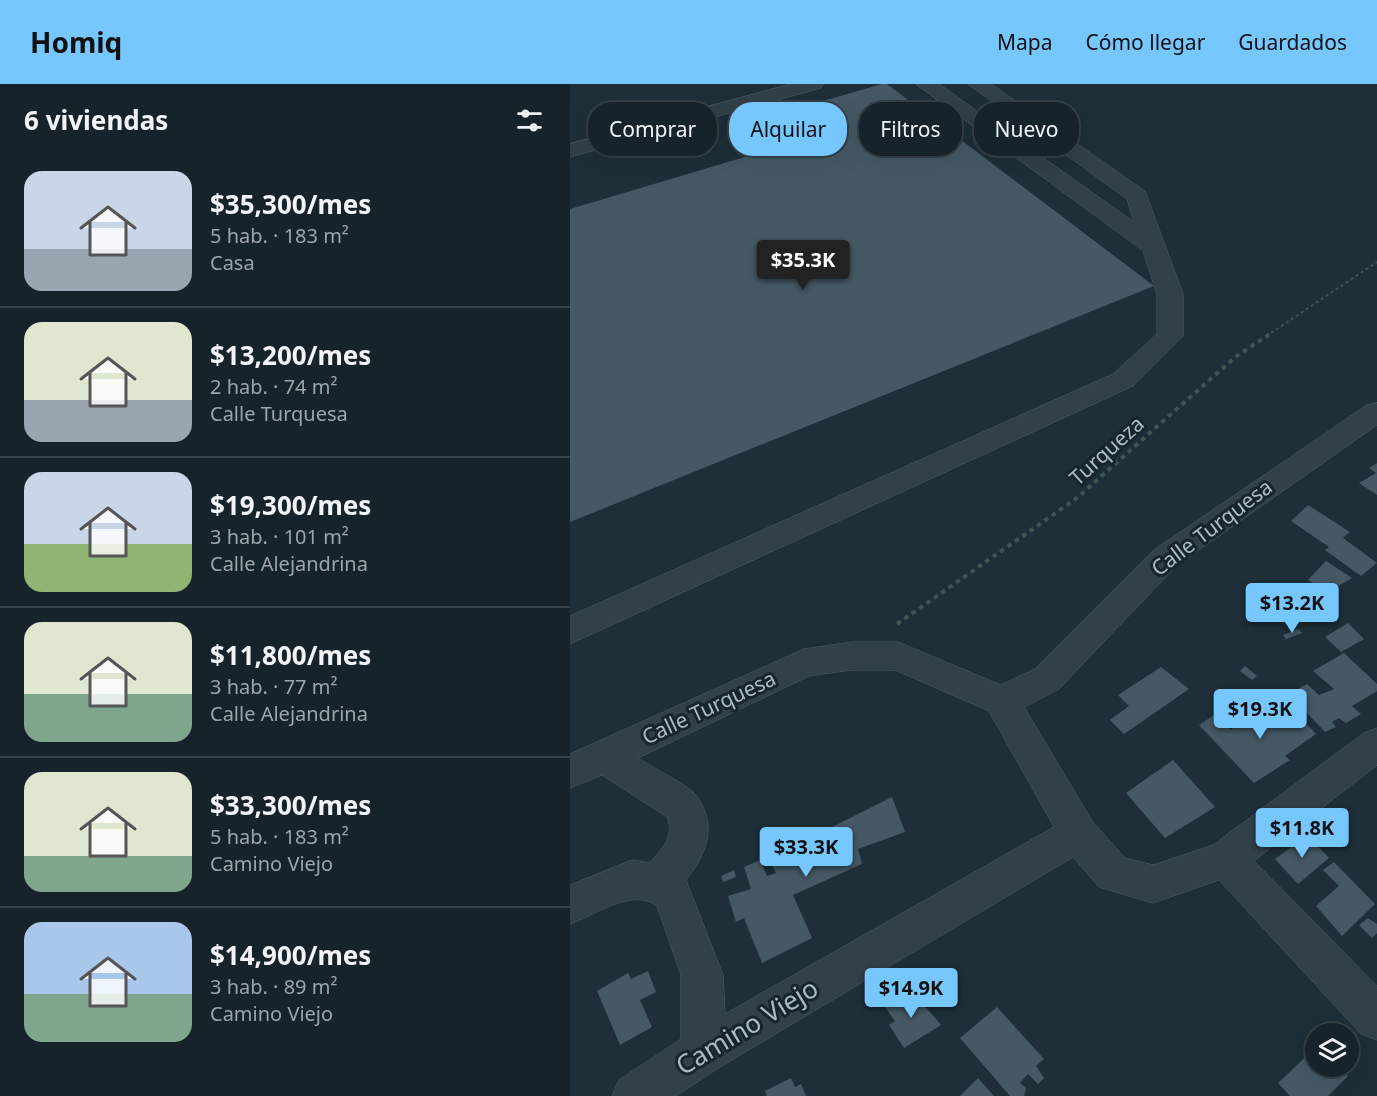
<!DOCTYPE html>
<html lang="es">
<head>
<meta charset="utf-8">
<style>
	body { margin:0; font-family:"Noto Sans",sans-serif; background:#232f37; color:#f1f3f6; height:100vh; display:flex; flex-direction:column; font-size:22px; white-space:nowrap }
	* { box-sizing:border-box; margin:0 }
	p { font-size:20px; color:#9ea4a9 }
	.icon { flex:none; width:33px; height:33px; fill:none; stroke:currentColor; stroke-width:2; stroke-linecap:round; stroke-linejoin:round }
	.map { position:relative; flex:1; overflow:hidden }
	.details { display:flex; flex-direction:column; background:#16232b; width:570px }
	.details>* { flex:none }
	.top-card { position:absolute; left:18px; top:18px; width:570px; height:54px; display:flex; gap:12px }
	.buttons { position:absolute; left:735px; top:939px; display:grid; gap:12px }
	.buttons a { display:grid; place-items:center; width:54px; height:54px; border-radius:50%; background:#16232b; box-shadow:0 6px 24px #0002,0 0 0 2px #354047; font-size:30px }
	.price { position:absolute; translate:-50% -51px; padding:0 14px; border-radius:6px; background:#77c7ff; color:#111; font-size:20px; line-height:39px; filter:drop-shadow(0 2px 3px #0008) }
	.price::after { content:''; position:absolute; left:50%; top:36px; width:18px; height:14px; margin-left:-9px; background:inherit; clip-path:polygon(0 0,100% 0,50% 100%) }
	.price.current { background:#222; color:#fff }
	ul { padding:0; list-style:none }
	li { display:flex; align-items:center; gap:18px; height:150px; padding:0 24px }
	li+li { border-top:2px solid #354047 }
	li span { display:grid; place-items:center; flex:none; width:168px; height:120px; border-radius:18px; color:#555 }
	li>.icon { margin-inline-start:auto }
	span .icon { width:72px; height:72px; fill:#fffc; stroke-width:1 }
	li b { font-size:26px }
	h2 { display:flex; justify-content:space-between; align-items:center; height:72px; padding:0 24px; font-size:26px }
	.chip { padding:0 21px; border-radius:24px; background:#16232b; box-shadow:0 6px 24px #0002,0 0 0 2px #354047; font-size:21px; line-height:54px }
	.chip.current { background:#77c7ff; color:#111 }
	header { display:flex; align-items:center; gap:36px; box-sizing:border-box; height:84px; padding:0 30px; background:#77c7ff; color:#111 }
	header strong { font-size:28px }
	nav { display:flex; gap:33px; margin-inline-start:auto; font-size:21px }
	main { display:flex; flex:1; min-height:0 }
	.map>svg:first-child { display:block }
</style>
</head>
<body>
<header>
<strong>Homiq</strong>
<nav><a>Mapa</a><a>Cómo llegar</a><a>Guardados</a></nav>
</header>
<main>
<section class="details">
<h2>6 viviendas<svg class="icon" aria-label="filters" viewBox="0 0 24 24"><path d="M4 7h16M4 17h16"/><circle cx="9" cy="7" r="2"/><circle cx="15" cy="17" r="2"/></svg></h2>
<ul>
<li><span style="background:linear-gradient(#c9d6e8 65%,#9aa5b1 0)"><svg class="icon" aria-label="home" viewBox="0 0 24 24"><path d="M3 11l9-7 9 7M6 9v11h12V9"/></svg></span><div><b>$35,300/mes</b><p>5 hab. · 183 m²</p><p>Casa</p></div></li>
<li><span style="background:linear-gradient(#dfe7d0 65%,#9aa5b1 0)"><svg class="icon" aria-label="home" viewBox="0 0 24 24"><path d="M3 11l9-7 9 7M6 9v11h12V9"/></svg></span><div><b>$13,200/mes</b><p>2 hab. · 74 m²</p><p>Calle Turquesa</p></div></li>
<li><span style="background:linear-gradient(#c9d6e8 60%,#8fb573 0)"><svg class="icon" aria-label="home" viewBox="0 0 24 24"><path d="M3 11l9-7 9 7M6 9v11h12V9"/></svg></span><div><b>$19,300/mes</b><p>3 hab. · 101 m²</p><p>Calle Alejandrina</p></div></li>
<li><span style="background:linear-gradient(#dfe7d0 60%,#7fa58c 0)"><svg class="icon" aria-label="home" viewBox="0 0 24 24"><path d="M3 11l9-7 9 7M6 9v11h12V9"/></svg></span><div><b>$11,800/mes</b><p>3 hab. · 77 m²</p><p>Calle Alejandrina</p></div></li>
<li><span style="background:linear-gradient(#dfe7d0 70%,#7fa58c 0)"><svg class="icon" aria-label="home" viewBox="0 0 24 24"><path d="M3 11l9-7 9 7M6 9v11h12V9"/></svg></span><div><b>$33,300/mes</b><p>5 hab. · 183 m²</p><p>Camino Viejo</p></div></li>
<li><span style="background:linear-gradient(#a9c7e8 60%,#7fa58c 0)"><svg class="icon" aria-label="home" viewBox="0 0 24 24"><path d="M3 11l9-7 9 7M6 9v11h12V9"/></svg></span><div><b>$14,900/mes</b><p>3 hab. · 89 m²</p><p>Camino Viejo</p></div></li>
</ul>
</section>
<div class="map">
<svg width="807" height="1012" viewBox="0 0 807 1012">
	<rect width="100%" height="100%" fill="#1e2f39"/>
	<path fill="#455965" d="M312 0H317L584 202 0 438V125L275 43 246 19Z
		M807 379V411L789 399 806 389 799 384Z
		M738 421 780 448 773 454 807 479 791 492 755 466 759 463 721 437Z
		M756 477 782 494 762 506 753 500 749 503 738 496Z
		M778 539 794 555 771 568 755 553Z
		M728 545 732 549 716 555 713 551Z
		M774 569 807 600V607L782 622 791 630 776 639 769 634 762 638 766 643 755 648 719 610 737 600 749 611 764 605 743 587Z
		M675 582 687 592 682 596 670 587Z
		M591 583 619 605 554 650 540 636 559 622 548 611Z
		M718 620 746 650 715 672 720 676 684 699 629 641 644 631 661 646 663 644 654 635 667 628 684 641Z
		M603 676 645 723 595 754 556 709Z
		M322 713 335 748 288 765 292 780 223 811 242 854 192 879 174 834 166 838 158 812 181 805 174 783 190 776 197 792 206 789 198 773 240 756 247 771 252 769 248 761 256 756 254 747Z
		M737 751 759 774 728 800 705 775Z
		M764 778 805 820 772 852 746 822 769 802 753 786Z
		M164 786 166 793 153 798 151 792Z
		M798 834 807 840V849L802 854 789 841Z
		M78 887 86 908 70 916 82 943 50 961 27 907 58 889 61 895Z
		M342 907 371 941 334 964 319 941 325 937 315 923Z
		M427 923 474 975 466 982 474 994 468 1000 458 990 450 999 456 1004 454 1012H440L390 954Z
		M746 963V982H769L778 992 758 1012H720L708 999Z
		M221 994 225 1003 231 1000 236 1012H197L195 1007Z
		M408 994 424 1012H390Z"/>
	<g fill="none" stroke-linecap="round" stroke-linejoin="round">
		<defs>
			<path id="minor" d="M221 0H254L251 4 0 73V60Z
				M346 0H369L564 138 557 115 398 0H421L575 107 613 210V252L563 302 0 560V532L543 290 587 250V210L573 167Z
				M807 319V341L606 482 489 605 454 623 522 737 555 774 583 781 643 761 794 649 807 644V681L684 777 807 902V956L791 950 649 796 583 819 529 803 503 773 150 983 106 1012H42L49 996 111 955V891L87 822C63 803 25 831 0 840V801L62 776 80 779C92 764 105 753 97 733L32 691 0 704V670L234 565 282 558H328L431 601 465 585 584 466 797 321ZM282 586H325L419 627 484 743 155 930 153 891 116 796C137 769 148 742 126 711 119 702 80 682 68 674L239 592Z"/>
		</defs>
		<use href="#minor" stroke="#4f5e67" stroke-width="1"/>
		<path stroke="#3d5654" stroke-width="2" stroke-dasharray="3 3" stroke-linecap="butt" d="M701 249 807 178"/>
		<path stroke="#3d5654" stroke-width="4" stroke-dasharray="4.5 4.5" stroke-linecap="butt" d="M327 540 507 414 664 274 703 248"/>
		<use href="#minor" fill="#314049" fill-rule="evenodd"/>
	</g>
	<g text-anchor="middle" stroke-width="6" stroke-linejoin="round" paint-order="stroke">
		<g font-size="21" fill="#abbbc6" stroke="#17252d">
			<text transform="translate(537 367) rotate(-42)" y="7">Turqueza</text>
			<text transform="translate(642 444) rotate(-37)" y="7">Calle Turquesa</text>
			<text transform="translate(139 624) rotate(-25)" y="7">Calle Turquesa</text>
		</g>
		<g font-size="26" fill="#abbbc6" stroke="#17252d">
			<text transform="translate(177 943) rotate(-31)" y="9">Camino Viejo</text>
		</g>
	</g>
</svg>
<div class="buttons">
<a><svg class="icon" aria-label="layers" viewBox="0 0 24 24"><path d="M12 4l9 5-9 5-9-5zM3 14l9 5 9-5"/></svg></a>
</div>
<b class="price current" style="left:233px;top:207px">$35.3K</b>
<b class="price" style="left:722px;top:550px">$13.2K</b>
<b class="price" style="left:690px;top:656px">$19.3K</b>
<b class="price" style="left:732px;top:775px">$11.8K</b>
<b class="price" style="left:236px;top:794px">$33.3K</b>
<b class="price" style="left:341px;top:935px">$14.9K</b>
<div class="top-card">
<a class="chip">Comprar</a>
<a class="chip current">Alquilar</a>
<a class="chip">Filtros</a>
<a class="chip">Nuevo</a>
</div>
</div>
</main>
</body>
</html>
